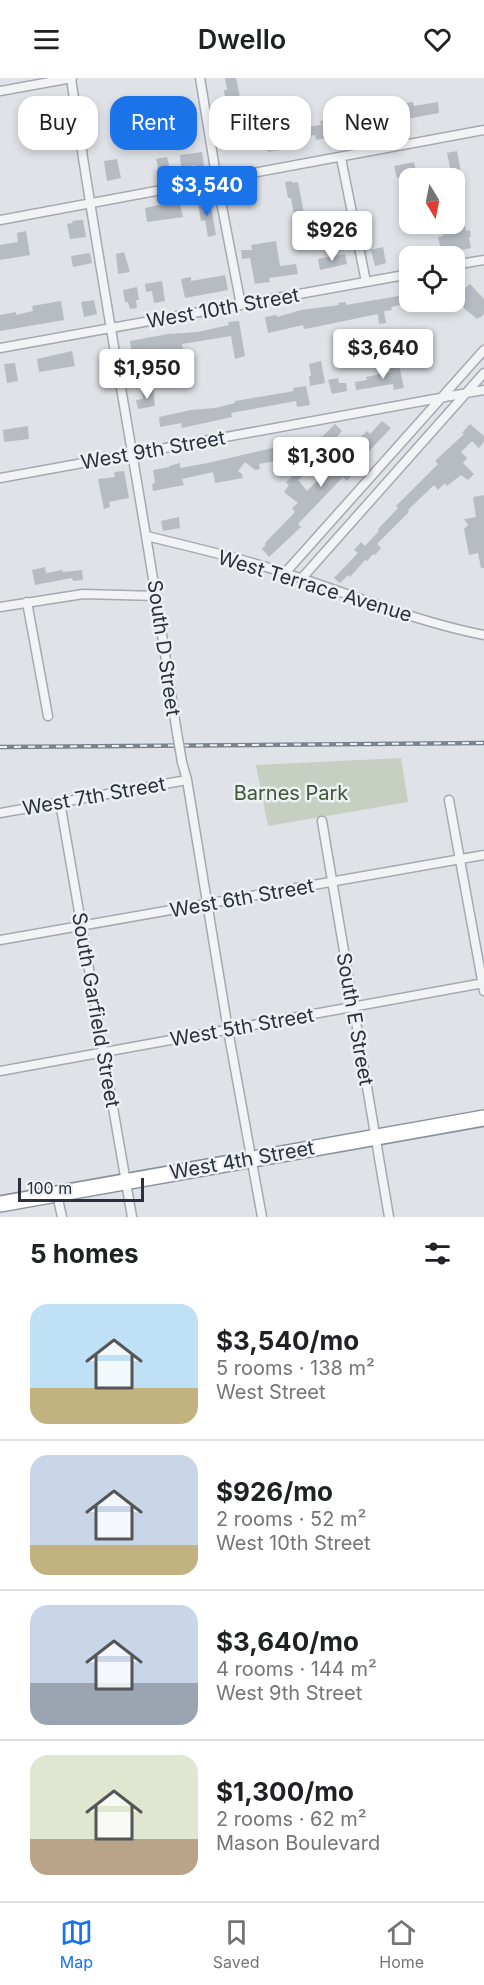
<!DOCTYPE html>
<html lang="en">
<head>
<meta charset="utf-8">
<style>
	body { margin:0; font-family:Inter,sans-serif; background:#f6f6f6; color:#202124; height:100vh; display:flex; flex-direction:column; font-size:22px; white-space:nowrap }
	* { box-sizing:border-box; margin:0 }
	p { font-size:20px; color:#757577 }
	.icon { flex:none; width:33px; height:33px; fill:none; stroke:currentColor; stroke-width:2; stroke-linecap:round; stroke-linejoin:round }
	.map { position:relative; height:1139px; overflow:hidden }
	.sheet { display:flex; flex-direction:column; background:#fff; flex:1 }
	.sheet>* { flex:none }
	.hud { position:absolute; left:18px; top:18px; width:448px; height:54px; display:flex; gap:12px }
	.needle { width:39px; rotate:170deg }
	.fabs { position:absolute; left:399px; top:90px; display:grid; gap:12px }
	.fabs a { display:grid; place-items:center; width:66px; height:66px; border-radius:12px; background:#fff; box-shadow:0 3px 9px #0003; font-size:30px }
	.scale { position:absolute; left:18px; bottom:15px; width:126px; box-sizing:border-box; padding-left:6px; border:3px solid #2a313c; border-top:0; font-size:16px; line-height:21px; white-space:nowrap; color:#2a313c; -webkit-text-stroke:4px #eef1f4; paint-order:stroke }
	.price { position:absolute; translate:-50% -51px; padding:0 14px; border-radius:6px; background:#fff; color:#222; font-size:20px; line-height:39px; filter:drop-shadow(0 2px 3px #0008) }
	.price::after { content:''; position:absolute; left:50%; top:36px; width:18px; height:14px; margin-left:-9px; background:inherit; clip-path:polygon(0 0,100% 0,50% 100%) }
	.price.current { background:#1a73e8; color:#fff }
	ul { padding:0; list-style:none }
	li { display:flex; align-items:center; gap:18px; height:150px; padding:0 30px }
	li+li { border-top:2px solid #e0e0e0 }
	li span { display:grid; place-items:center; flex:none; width:168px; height:120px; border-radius:18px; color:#555 }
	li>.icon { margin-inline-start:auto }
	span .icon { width:72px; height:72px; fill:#fffc; stroke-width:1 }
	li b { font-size:26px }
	h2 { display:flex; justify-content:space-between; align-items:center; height:72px; padding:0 30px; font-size:26px }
	.chip { padding:0 21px; border-radius:18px; background:#fff; box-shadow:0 3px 9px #0003; font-size:21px; line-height:54px }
	.chip.current { background:#1a73e8; color:#fff }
	header { display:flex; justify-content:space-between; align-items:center; height:78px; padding:0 30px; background:#fff; font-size:27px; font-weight:600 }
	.tab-bar { display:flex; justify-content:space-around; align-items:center; height:84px; border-top:2px solid #e0e0e0; background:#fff; font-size:16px; color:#757577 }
	.tab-bar a { display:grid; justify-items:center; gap:3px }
	.tab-bar .current { color:#1a73e8 }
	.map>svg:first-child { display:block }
</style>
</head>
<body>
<header><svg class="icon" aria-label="menu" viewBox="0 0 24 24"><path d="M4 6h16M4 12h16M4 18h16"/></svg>Dwello<svg class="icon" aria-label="heart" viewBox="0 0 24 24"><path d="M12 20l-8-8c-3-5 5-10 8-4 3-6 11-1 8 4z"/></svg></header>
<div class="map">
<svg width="484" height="1139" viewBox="0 0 484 1139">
	<rect width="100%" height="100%" fill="#dfe2e6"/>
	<path fill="#c6cfc1" d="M401 680 408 724 268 748 256 687Z"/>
	<path fill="#b7bcc3" d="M225 0H236L240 19 225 21 224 12H227Z
		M413 24 414 28 438 24 439 35 395 43V45L376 50 316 62 315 57 290 61 291 69 268 74 266 62 282 59 281 51 306 46V49L321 47 320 43 341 40 340 35 347 34 348 40H352V42L376 37 375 34 400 30 399 26Z
		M457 73 462 100 454 102V100H436V97L451 94 447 75Z
		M202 74 204 88 195 89V87L181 89 180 77Z
		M167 79 171 95 160 98 156 81Z
		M117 81 121 100 107 103 104 83Z
		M414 84 417 96 397 100 394 88Z
		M292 103V105L298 104 305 141 295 143 291 120H288L285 104Z
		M176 121 179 122 183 139 147 144 145 130 164 126V123Z
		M210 123 216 157 208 159 205 142 201 143 198 124Z
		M83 142 86 159 70 161 67 146 73 145 72 143Z
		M441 146H450L451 151 465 148 466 153 470 152 471 159H469L471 170 442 176 438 159 443 158Z
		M26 153 30 177 0 182V167L18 164 17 155Z
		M276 163 280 188 296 186 298 196 269 200 270 204 255 206 250 180 242 181 241 172H252L251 167Z
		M383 169 386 185 375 188 371 172Z
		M124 174 130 194 118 196 116 176Z
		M90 175 92 185 73 189 71 178Z
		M345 176 347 186 320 192 318 181Z
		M225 197 228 212 185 220 181 201 191 199V203Z
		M162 203 165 223 154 225 152 213 146 214 145 206Z
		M470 206 484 221V236L480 240 479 239 477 241 458 225 465 215 463 212Z
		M137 209 139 222H136L137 230 130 231 128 224H125L123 212Z
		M410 216V225L391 229 392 232 384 233 386 245 379 246 378 236 310 250 304 251 303 247 268 255 265 239 277 237V239L301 232 339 227 338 225 346 224V227Z
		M94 222 97 236 84 239 81 224Z
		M61 223 64 242 0 253V237L16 234V237L33 233 32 228Z
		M239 243 245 278 235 281 231 258 182 266 184 276 171 278V275L145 280V283L133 285 130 263 168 256 198 254 229 247 228 244Z
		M72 273 75 288 39 294 37 281Z
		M321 283 325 305 310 308 309 298H311L309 286Z
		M15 285 18 303 7 305 4 286Z
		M399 287 404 310 394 312 393 306 356 312 355 304 367 302 366 299 390 294 389 289Z
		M338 300 339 305H346L347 313 332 316 328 302Z
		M306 308 310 327 297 329 296 323 231 335 232 339 182 350 181 345 160 349 159 339 191 332 215 330 235 325V323L294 313 293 310Z
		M153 311 155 328 138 331 136 322 143 321 142 313Z
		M382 343 391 350 351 392 354 395 347 403 343 399 298 446 301 449 269 479 262 471 266 466 265 465 295 434 292 430 298 425 284 414 289 407 286 404 299 392 304 397 298 402 307 413 326 394 329 397 341 383 343 385 353 376 348 371 367 353 370 356Z
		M335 346 342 353 334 362 332 360 324 371 316 365Z
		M470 346 484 358V364L479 370 472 363 461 374 467 380 463 385 474 396 468 402 461 397 447 408 445 405 438 412 434 407 408 432 409 434 377 466 381 470 375 477 373 476 367 483 365 482 350 499 348 497 340 505 334 500 358 475 354 472 361 464 365 468 379 453 378 451 398 430 396 428 438 386 435 383 464 356 462 355Z
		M28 348 29 361 4 364 3 352Z
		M277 369 278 374 291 372 292 380 259 386 260 391 255 392 245 384 238 393 242 396 243 400 215 405 213 394 182 401 184 407 153 413 152 406 155 405 153 392 169 389V388L180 385V390L208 385Z
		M124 393 129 420 109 424 110 429 104 431 98 401 115 399 114 394Z
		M484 417V490H481L478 475 469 477 464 451 468 447 464 441 476 439 473 419Z
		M179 439 180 450 163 453 161 443Z
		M45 489 46 495 62 492 63 494 82 492 83 502 73 503 72 500 35 507 32 492Z"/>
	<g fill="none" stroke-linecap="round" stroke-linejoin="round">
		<defs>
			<path id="street" d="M71 0C102 217 145 432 176 649
				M200 0 217 103 241 227
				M0 13 72 0
				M341 80 366 204
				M0 142 484 52
				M454 187 484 182
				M0 270 410 196
				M0 400 484 312
				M147 458C194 470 242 480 288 496 353 517 417 544 484 557
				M285 495 484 272
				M302 500 484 295
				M27 524 48 638
				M0 529 83 516 157 518
				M182 684 187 702 228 952 262 1139
				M449 722 484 913
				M60 724 132 1139
				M0 735 187 702
				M322 743 389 1139
				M0 862 484 777
				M0 993 484 905
				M57 1116 62 1139"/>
			<path id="highway" d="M0 1126 484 1040"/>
		</defs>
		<use href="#street" stroke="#a5a9b0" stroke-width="11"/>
		<use href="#highway" stroke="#88919b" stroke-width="18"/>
		<use href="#street" stroke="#f1f3f5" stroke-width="8"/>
		<use href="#highway" stroke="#fff" stroke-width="15"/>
		<defs>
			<path id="rail" d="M0 669 484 665"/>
		</defs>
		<use href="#rail" stroke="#7a838e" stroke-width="4.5"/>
		<use href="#rail" stroke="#eef1f4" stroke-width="2" stroke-dasharray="7" stroke-linecap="butt"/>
		<defs>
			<path id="street-bridge" d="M176 649 182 684"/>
		</defs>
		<use href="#street-bridge" stroke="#a5a9b0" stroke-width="11" stroke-linecap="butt"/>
		<use href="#street-bridge" stroke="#f1f3f5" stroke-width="8"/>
	</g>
	<g text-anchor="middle" stroke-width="5" stroke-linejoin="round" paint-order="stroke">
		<g font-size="20" fill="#2a313c" stroke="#eef1f4">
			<text transform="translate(223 230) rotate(-10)" y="7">West 10th Street</text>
			<text transform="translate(153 372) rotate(-10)" y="7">West 9th Street</text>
			<text transform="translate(315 508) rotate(17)" y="7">West Terrace Avenue</text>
			<text transform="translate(164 570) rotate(82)" y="7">South D Street</text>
			<text transform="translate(94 718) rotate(-10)" y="7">West 7th Street</text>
			<text transform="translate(242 820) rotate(-10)" y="7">West 6th Street</text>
			<text transform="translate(96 932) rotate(80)" y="7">South Garfield Street</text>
			<text transform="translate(355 941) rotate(80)" y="7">South E Street</text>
			<text transform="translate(242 949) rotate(-10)" y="7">West 5th Street</text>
			<text transform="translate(242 1082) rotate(-10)" y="7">West 4th Street</text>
		</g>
		<g font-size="20" fill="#405638" stroke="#eef1f4">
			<text x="291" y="722">Barnes Park</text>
		</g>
	</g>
</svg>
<div class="fabs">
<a><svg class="needle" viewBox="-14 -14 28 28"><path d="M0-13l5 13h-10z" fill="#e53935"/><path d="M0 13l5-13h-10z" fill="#757577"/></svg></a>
<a><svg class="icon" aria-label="locate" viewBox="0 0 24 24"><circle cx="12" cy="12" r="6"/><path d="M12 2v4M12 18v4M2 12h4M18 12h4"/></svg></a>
</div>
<div class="scale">100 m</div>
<b class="price current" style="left:207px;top:139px">$3,540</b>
<b class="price" style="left:332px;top:184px">$926</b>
<b class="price" style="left:383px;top:302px">$3,640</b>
<b class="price" style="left:147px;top:322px">$1,950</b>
<b class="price" style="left:321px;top:410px">$1,300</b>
<div class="hud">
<a class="chip">Buy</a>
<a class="chip current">Rent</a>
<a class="chip">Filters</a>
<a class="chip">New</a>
</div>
</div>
<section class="sheet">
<h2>5 homes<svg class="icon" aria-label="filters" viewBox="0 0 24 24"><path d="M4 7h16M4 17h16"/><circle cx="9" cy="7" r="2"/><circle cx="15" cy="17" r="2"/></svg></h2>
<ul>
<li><span style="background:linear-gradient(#bfe0f5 70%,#c2b280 0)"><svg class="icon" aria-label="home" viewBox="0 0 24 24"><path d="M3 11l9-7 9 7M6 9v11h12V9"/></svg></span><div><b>$3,540/mo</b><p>5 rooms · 138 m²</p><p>West Street</p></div></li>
<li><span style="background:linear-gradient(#c9d6e8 75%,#c2b280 0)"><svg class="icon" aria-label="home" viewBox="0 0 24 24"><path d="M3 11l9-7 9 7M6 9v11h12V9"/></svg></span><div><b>$926/mo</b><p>2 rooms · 52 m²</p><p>West 10th Street</p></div></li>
<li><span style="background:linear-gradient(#c9d6e8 65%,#9aa5b1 0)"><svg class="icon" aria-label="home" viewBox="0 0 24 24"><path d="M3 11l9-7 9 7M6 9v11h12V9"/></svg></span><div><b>$3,640/mo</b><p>4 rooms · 144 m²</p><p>West 9th Street</p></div></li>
<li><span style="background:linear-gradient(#dfe7d0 70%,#b9a48a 0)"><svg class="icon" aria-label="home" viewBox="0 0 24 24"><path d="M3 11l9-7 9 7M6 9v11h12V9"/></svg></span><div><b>$1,300/mo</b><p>2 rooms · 62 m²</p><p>Mason Boulevard</p></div></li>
</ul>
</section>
<nav class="tab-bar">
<a class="current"><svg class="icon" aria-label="map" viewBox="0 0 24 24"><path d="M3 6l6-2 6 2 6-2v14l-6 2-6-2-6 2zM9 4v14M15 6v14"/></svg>Map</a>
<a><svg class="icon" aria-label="saved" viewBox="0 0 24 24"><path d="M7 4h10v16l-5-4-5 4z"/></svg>Saved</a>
<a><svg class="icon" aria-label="home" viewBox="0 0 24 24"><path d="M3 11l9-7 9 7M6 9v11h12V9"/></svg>Home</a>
</nav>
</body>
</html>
